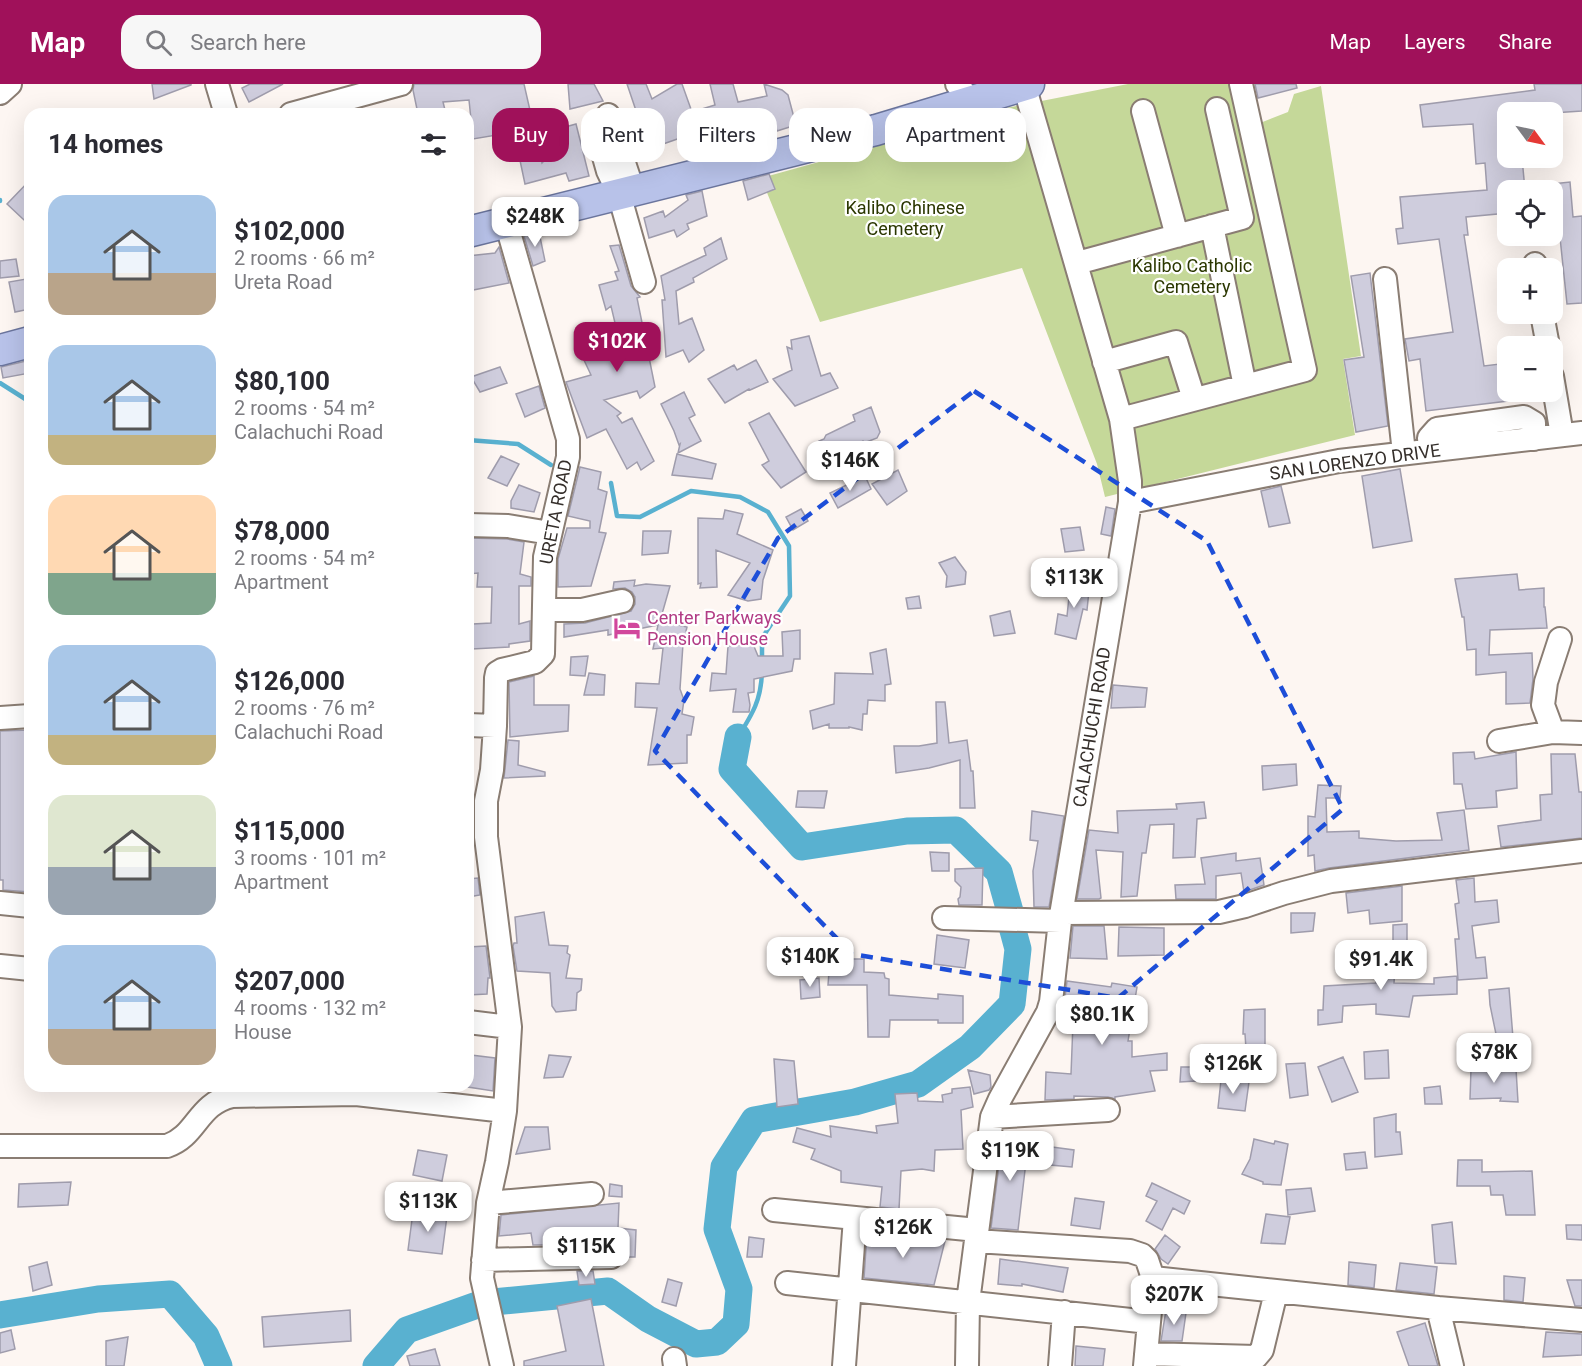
<!DOCTYPE html>
<html lang="en">
<head>
<meta charset="utf-8">
<style>
	body { margin:0; font-family:Roboto,sans-serif; background:#f7f7f7; color:#2b2b33; height:100vh; display:flex; flex-direction:column; font-size:22px; white-space:nowrap }
	* { box-sizing:border-box; margin:0 }
	p { font-size:20px; color:#7c7c81 }
	.icon { flex:none; width:33px; height:33px; fill:none; stroke:currentColor; stroke-width:2; stroke-linecap:round; stroke-linejoin:round }
	.map { position:relative; flex:1; overflow:hidden }
	.drawer { position:absolute; left:24px; top:24px; width:450px; height:984px; display:flex; flex-direction:column; background:#fff; border-radius:18px; box-shadow:0 6px 24px #0002 }
	.drawer>* { flex:none }
	.hud { position:absolute; left:492px; top:24px; width:570px; height:54px; display:flex; gap:12px }
	.needle { width:39px; rotate:123deg }
	.fabs { position:absolute; left:1497px; top:18px; display:grid; gap:12px }
	.fabs a { display:grid; place-items:center; width:66px; height:66px; border-radius:12px; background:#fff; box-shadow:0 6px 24px #0002; font-size:30px }
	.price { position:absolute; translate:-50% -51px; padding:0 14px; border-radius:12px; background:#fff; color:#222; font-size:20px; line-height:39px; filter:drop-shadow(0 2px 3px #0008) }
	.price::after { content:''; position:absolute; left:50%; top:36px; width:18px; height:14px; margin-left:-9px; background:inherit; clip-path:polygon(0 0,100% 0,50% 100%) }
	.price.selected { background:#a0115a; color:#fff }
	ul { padding:0; list-style:none }
	li { display:flex; align-items:center; gap:18px; height:150px; padding:0 24px }
	li span { display:grid; place-items:center; flex:none; width:168px; height:120px; border-radius:18px; color:#555 }
	li>.icon { margin-inline-start:auto }
	span .icon { width:72px; height:72px; fill:#fffc; stroke-width:1 }
	li b { font-size:26px }
	h2 { display:flex; justify-content:space-between; align-items:center; height:72px; padding:0 24px; font-size:26px }
	.pill { padding:0 21px; border-radius:18px; background:#fff; box-shadow:0 6px 24px #0002; font-size:21px; line-height:54px }
	.pill.selected { background:#a0115a; color:#fff }
	header { display:flex; align-items:center; gap:36px; box-sizing:border-box; height:84px; padding:0 30px; background:#a0115a; color:#fff }
	header strong { font-size:28px }
	nav { display:flex; gap:33px; margin-inline-start:auto; font-size:21px }
	.search { width:420px; height:54px; background:#f7f7f7; display:flex; align-items:center; gap:15px; box-sizing:border-box; padding:0 21px; border-radius:18px; color:#7c7c81; font-size:22px }
	.map>svg:first-child { display:block }
</style>
</head>
<body>
<header>
<strong>Map</strong>
<div class="search"><svg class="icon" aria-label="search" viewBox="0 0 24 24"><circle cx="10" cy="10" r="6"/><path d="M15 15l6 6"/></svg>Search here</div>
<nav><a>Map</a><a>Layers</a><a>Share</a></nav>
</header>
<div class="map">
<svg width="1582" height="1282" viewBox="0 0 1582 1282">
	<rect width="100%" height="100%" fill="#fdf6f2"/>
	<path fill="#c5d899" d="M1128 0H1232L1245 45 1288 28 1294 10 1321 2 1361 272 1343 275 1355 351 1105 413 1097 380 1022 184 820 238 761 94 949 42 1006 24Z"/>
	<g fill="none" stroke-linecap="round" stroke-linejoin="round">
		<path stroke="#59b1d0" stroke-width="4.5" d="M0 117V116
			M0 299 30 318
			M468 356 518 360 551 381
			M611 399 617 432 640 433 691 407 740 413 768 428 789 462 790 512 762 554V576
			M738 653C753 629 761 616 762 588"/>
		<path stroke="#59b1d0" stroke-width="27" d="M738 653 732 685 802 763 907 747 956 746 999 788 1011 831
			M493 1218 608 1207 648 1235 696 1260 717 1258 736 1240 739 1205 717 1145 724 1083 754 1036 855 1018 918 1000 970 963 1012 920 1018 865 1011 839
			M0 1231 98 1215 170 1210 206 1252 219 1282
			M376 1282 407 1246 480 1220"/>
	</g>
	<path fill="#cfcddd" stroke="#9f9cac" stroke-width="1.5" d="M152 0H191V1L154 15Z
		M250 0H283L249 18 242 4Z
		M414 0H524L542 79 561 59 558 45 576 40 589 92 569 97 566 89 525 100 514 48 473 55 469 16 443 18 446 30H418L413 6Z
		M568 0H594L603 17 570 25Z
		M627 0H646L652 15 677 0H682L692 28 715 21 710 0H733L738 18 767 12 764 0 782 6 788 11 796 41 777 47 774 37 743 46 742 42 708 58 706 50 685 59 683 53 649 65Z
		M1255 0H1296L1297 4 1258 14Z
		M1534 0H1582V27L1552 29 1508 28V74H1522L1525 106H1508V129L1466 133 1468 151H1464L1484 282 1508 279V317L1426 327 1420 275 1409 277 1405 255 1453 248 1439 155 1398 160 1396 145 1403 144 1400 113 1487 106 1485 79 1476 80 1473 40 1423 43 1420 21 1535 6Z
		M769 90 775 105 748 116 743 97Z
		M30 96V128L24 136 7 120Z
		M1570 98 1573 133 1582 132V219L1567 220 1557 125H1552V100Z
		M702 107 707 132 687 140 689 145 677 153 674 146 649 154 644 134 663 127 665 133 688 116 686 111Z
		M539 148 545 177 533 182 524 152Z
		M721 154 727 175 693 194 694 198 676 207 679 240 692 234 704 266 689 278 683 266 666 273 662 216H665L661 192 706 171 704 164Z
		M619 161 631 202 640 213 637 214 655 303 640 314 637 307 604 316 621 329 617 332 622 339 632 334 654 377 641 386 637 378 627 385 606 345 587 354 566 298 591 291 583 274 620 260 611 222 606 226 599 201 618 196 615 188 619 187 610 162Z
		M499 163 509 199 468 207V172L495 169Z
		M16 175 19 192 0 194V177Z
		M1370 189 1388 342 1356 348 1344 276 1364 273 1351 192Z
		M26 195 30 225 15 228 9 198Z
		M809 252 821 292 830 289 838 304 795 322 773 295 792 286 787 263 792 265 791 256Z
		M30 276V289L3 294 1 283Z
		M756 276 768 298 750 306 749 305 725 319 708 295 734 281 737 286Z
		M500 283 507 299 480 308 471 293Z
		M539 302 545 324 525 333 516 310Z
		M684 308 695 331 689 334 701 357 678 369 680 360 679 361 674 347 661 320Z
		M871 323 880 348 877 354 864 359 863 357 828 377 818 368 823 363 819 357 824 355 826 351 855 337 853 331Z
		M769 329 806 388 781 404 762 381 769 377 749 339Z
		M677 370 716 380 712 395 672 391Z
		M501 372 519 380 507 402 488 394Z
		M580 383 601 388 598 405 607 408 599 448 606 449 591 502 558 503V475L567 444H590V437L568 432Z
		M1400 385 1412 457 1373 464 1362 392Z
		M898 386 907 407 887 421 872 400Z
		M865 392 871 405 838 424 830 409Z
		M519 401 540 409 534 428 511 424V417Z
		M1281 402 1290 439 1269 443 1261 407Z
		M1106 423 1115 425 1111 452 1101 450Z
		M801 425 808 437 793 446 786 433Z
		M725 426 743 430 737 450 773 466 763 496 761 515 748 517 728 511 750 479 716 466 717 503 700 504 701 499 698 500V434L723 435Z
		M1080 443 1084 466 1065 468 1061 445Z
		M643 447H671L668 469 642 471Z
		M468 454 507 455 524 458 520 490 531 493V502H519V540L530 537V557L509 560V563L472 565 473 540 491 539 492 503H477L478 489 468 490Z
		M955 473 966 488 965 500 946 503 947 492 939 479Z
		M1517 490 1519 506 1544 504V523H1545L1547 544 1490 546 1489 571 1532 569 1533 595 1530 619 1506 620V588L1476 591V565L1467 566 1464 533H1462L1455 495Z
		M1071 494 1090 497 1087 526 1083 525 1076 555 1055 550 1058 530 1067 532Z
		M635 496 634 502 646 500 670 502 660 537 687 543 686 547 689 550 686 560H683L680 605 684 616 682 630 694 633 691 651H687V679L648 681 657 624 635 623 636 599 659 600 663 564 653 565 658 541 608 551V546L564 553V540L585 539 631 527 635 520V513L632 508 625 504 613 505 614 498Z
		M919 512 921 524 908 525 906 514Z
		M1010 527 1015 549 994 552 990 532Z
		M800 546V575H794L792 587 754 595V608L748 609 750 621 749 628H733L736 605 710 607 712 589 726 590 728 562 753 560 758 572H783L782 548Z
		M886 565 891 600 885 601V617L868 616 867 630H863L862 646 849 643V644H829V640L813 645 810 627 834 620 835 589 873 590 870 569Z
		M588 572 585 592 570 591 571 573Z
		M589 589 605 591 604 611H584Z
		M534 592V621H569L568 647 510 653 509 598Z
		M1113 601 1147 604 1145 623 1111 624Z
		M936 618H945L949 659 967 656 971 687H973L975 724H960V676L929 684 896 689 894 662H919L937 659Z
		M30 646V808L3 806V796H0V647Z
		M508 656 519 657 518 681 545 688V692L504 694Z
		M1474 668 1475 675 1516 668 1517 704 1496 707 1497 723 1466 725 1462 700H1454L1453 669Z
		M1551 670H1575L1579 708H1582V754L1501 763 1498 742 1541 736 1540 711 1552 710Z
		M1296 680 1297 701 1263 706 1262 682Z
		M1318 701 1341 702 1340 714H1326L1327 748 1359 747V754L1396 757 1442 756 1437 729 1464 726 1469 766 1329 784 1315 787 1314 771 1308 772V732L1315 733Z
		M798 707H827L824 724 796 723Z
		M1204 718 1206 734 1197 735 1195 773 1173 774 1174 740 1150 741 1146 769H1142L1137 812 1121 813 1123 768 1096 766 1101 814 1099 815H1077L1089 746 1118 749 1117 727 1177 725 1176 720Z
		M1032 727 1064 732 1049 823H1034L1033 787 1038 757 1030 756Z
		M930 768 949 769V787H932Z
		M1236 769V777L1260 774 1264 801 1244 808 1241 789 1216 792V815H1176L1175 801 1205 800 1201 774Z
		M983 784 982 821H959L958 815 960 813 961 803 955 797V785Z
		M478 794 480 811 468 813V795Z
		M1474 794 1475 818 1497 816 1499 838 1472 842 1476 874 1485 873 1487 894 1458 896 1455 855H1459L1455 820 1459 819 1456 796Z
		M1402 802V837L1370 840 1369 826 1348 829 1346 809Z
		M544 828 549 861 568 862 567 869 570 871 566 894 582 895 581 906 577 909 576 926 556 928 552 922 550 889 517 887 513 862 514 859H517L515 833Z
		M1291 829H1315L1313 847 1291 849Z
		M1407 840V861L1393 863V841Z
		M1073 842H1104L1107 875 1070 874Z
		M1119 843 1164 844V871L1118 872Z
		M937 851 969 856 965 884 934 880Z
		M486 862 490 894H488L487 910 468 911V863Z
		M1372 862 1396 864 1394 899 1434 900V894L1457 892V910L1413 912 1409 933 1376 930V920L1343 922 1342 938 1318 941V926H1323L1324 902 1376 899 1377 875 1372 876Z
		M830 875H864V888L884 889 885 894 889 895V911L938 915V910L963 912V939H938V936H890L889 953H868L867 901H828Z
		M819 894 820 913 801 915 800 896Z
		M1067 897 1111 903 1112 899 1137 903 1128 957H1132V973L1167 969V986L1150 987 1155 1007 1115 1013V1015L1108 1013 1074 1012V1015L1045 1016 1046 988 1071 990 1073 939 1059 937 1064 922Z
		M1509 904 1513 954 1497 955 1490 921 1489 906Z
		M1265 925V978L1247 980 1245 950H1243L1244 926Z
		M1388 966 1389 994 1365 995 1364 968Z
		M471 971 495 974 493 1007 468 1003Z
		M549 971 571 973 563 993 544 994Z
		M1343 973 1358 1008 1332 1018 1318 983Z
		M774 975 794 977 798 1020 777 1023Z
		M1305 979 1308 1011 1290 1014 1286 980Z
		M1181 983H1196V997L1180 998Z
		M1471 985H1516L1518 1018 1500 1017 1501 1014 1470 1015Z
		M968 986 990 991 991 1003 989 1006 974 1010Z
		M1221 996 1249 998 1245 1027 1218 1024Z
		M1440 1002 1442 1020H1425L1424 1004Z
		M970 1003 973 1023 961 1026 963 1065 935 1066 934 1087 922 1085 901 1087 899 1125 880 1123 882 1103 841 1098V1087L811 1075 815 1065 793 1058 797 1044 831 1053 830 1042 877 1049 876 1042 898 1039 895 1010 917 1009 918 1017 943 1018 942 1011 952 1009V1005Z
		M1396 1030V1048H1400L1402 1070 1375 1073 1374 1034Z
		M525 1043H548L550 1065 516 1070Z
		M1003 1050 1029 1052 1018 1146 991 1144Z
		M1254 1055 1274 1060 1275 1057 1288 1060 1281 1101 1263 1100V1098L1242 1090 1250 1075Z
		M1052 1063 1074 1066 1072 1083 1050 1081Z
		M418 1066 447 1071 442 1097 413 1091Z
		M1365 1068 1367 1084 1346 1086 1344 1070Z
		M1458 1076H1482V1088L1532 1087 1535 1131H1506L1503 1111H1491L1490 1102H1457Z
		M71 1098 68 1121 18 1123 19 1100Z
		M1152 1099 1190 1117 1184 1130 1173 1124 1162 1146 1146 1137 1157 1117 1146 1112Z
		M610 1100 622 1102V1113L609 1112Z
		M1311 1104 1315 1127 1288 1131 1286 1106Z
		M1075 1114 1104 1118 1100 1145 1071 1141Z
		M619 1119 618 1144 636 1146 635 1173H624L622 1166 618 1161 611 1160 533 1161 531 1149 499 1152 501 1131Z
		M413 1128 447 1132 442 1170 408 1166Z
		M1266 1130 1290 1133 1285 1160 1261 1159Z
		M1452 1138 1456 1180 1435 1179 1432 1141Z
		M1566 1141H1582V1156L1567 1155Z
		M867 1150H879V1153L945 1157 934 1201 864 1194Z
		M1165 1151 1180 1163 1168 1180 1161 1175 1155 1165Z
		M749 1153 764 1155 762 1173H747Z
		M1000 1175 1068 1184 1063 1208 1022 1200V1202L998 1200Z
		M47 1178 52 1201 33 1207 29 1183Z
		M1349 1178 1376 1181 1374 1204 1348 1201Z
		M1400 1179 1437 1183 1434 1210 1396 1206Z
		M577 1187H593L595 1200 579 1201Z
		M1504 1192 1525 1194 1523 1218 1504 1216Z
		M668 1195 682 1199 676 1222 662 1218Z
		M1567 1196H1582V1222H1575Z
		M591 1215 604 1282H524V1277L566 1267 557 1222Z
		M350 1226 351 1257 264 1263 262 1233Z
		M1166 1226 1186 1229 1182 1257H1161Z
		M1425 1239 1438 1282H1409L1397 1248Z
		M11 1246 15 1265 0 1269V1249Z
		M1546 1248 1582 1250V1271L1543 1273Z
		M128 1253 124 1282H106V1257Z
		M1076 1262 1105 1265 1103 1282H1075Z
		M435 1265 440 1282H410L407 1272Z"/>
	<g fill="none" stroke-linecap="round" stroke-linejoin="round">
		<defs>
			<path id="minor" d="M217 0 226 30
				M957 0 970 16
				M0 9 10 0
				M1143 27 1177 152
				M291 30 401 0
				M608 31 633 106
				M595 41 608 87 619 110 644 198
				M506 138 568 355V373L545 473 543 570 535 578 502 586 497 589 496 594 495 642 492 686 486 717V753L510 943
				M1212 142 1245 302
				M1077 179 1242 134 1217 25
				M1535 180V184
				M1385 195 1404 369
				M1542 230 1548 262
				M1104 278 1176 258 1194 315
				M1552 292 1562 351
				M1121 335 1305 286 1241 0
				M1430 366 1429 354 1437 345 1524 333 1534 339V355
				M1130 418 1339 377 1582 349
				M468 441 508 442 550 449
				M544 526H582L622 517
				M1560 555 1546 598 1543 621 1553 648 1582 649
				M0 634 30 632
				M468 641 495 642
				M1499 657 1553 648
				M0 819 30 822
				M1062 829 1219 828 1245 822 1284 809 1331 797 1582 767
				M944 834 1060 837
				M0 882 30 885
				M468 938 510 943 505 1027 497 1078 488 1119 482 1194 502 1282
				M992 1033 1108 1026
				M0 1062H167C197 1052 197 1020 232 1012L356 1010 505 1027
				M488 1119 592 1110
				M774 1126 977 1146
				M976 1157 1130 1167 1142 1171 1147 1176 1153 1194 1145 1282
				M483 1176 611 1173
				M1153 1194 1438 1224 1452 1282
				M787 1199 1149 1238
				M1438 1224 1582 1236
				M1146 1270 1256 1273 1262 1266 1276 1208
				M674 1275 675 1282
				M844 1282 855 1134
				M967 1282 968 1218 992 1033 1000 1015 1048 928 1051 918 1060 837 1130 418V397L1121 335 1024 1
				M1060 1282 1064 1228"/>
			<path id="major" d="M468 148 876 46 1029 0
				M0 266 30 258"/>
		</defs>
		<use href="#minor" stroke="#8a7d73" stroke-width="26"/>
		<use href="#major" stroke="#6b759d" stroke-width="33"/>
		<use href="#minor" stroke="#fff" stroke-width="22"/>
		<use href="#major" stroke="#b8c2e9" stroke-width="30"/>
	</g>
	<path fill="none" stroke="#1d4ed8" stroke-width="4.5" stroke-dasharray="12 8" stroke-linejoin="round" d="M974 307 1207 457 1343 725 1118 914 852 870 655 667 778 454Z"/>
	<defs>
		<symbol id="hotel-bare" viewBox="-9 -9 18 18"><path d="M-6-4.5h1.5V1H6V5H4.5V3h-9V5H-6ZM-4 0a1.8 1.8 0 1 1 3.6 0ZM.5 0V-2.5h3Q6-2.5 6 0Z" fill="#d1479c" stroke="#fff" stroke-width="2.5" paint-order="stroke"/></symbol>
	</defs>
	<g fill-rule="evenodd">
		<use href="#hotel-bare" x="608" y="525" width="38" height="38"/>
	</g>
	<g text-anchor="middle" stroke-width="4.5" stroke-linejoin="round" paint-order="stroke">
		<g font-size="18" fill="#2b3701" stroke="#fff">
			<text x="905" y="130">Kalibo Chinese<tspan x="905" dy="21">Cemetery</tspan></text>
			<text x="1192" y="188">Kalibo Catholic<tspan x="1192" dy="21">Cemetery</tspan></text>
		</g>
		<g font-size="18" fill="#352f2b" stroke="#fff">
			<text transform="translate(1355 378) rotate(-8)" y="6">SAN LORENZO DRIVE</text>
			<text transform="translate(556 428) rotate(-79)" y="6">URETA ROAD</text>
			<text transform="translate(1092 643) rotate(-81)" y="6">CALACHUCHI ROAD</text>
		</g>
		<g font-size="18" fill="#b23c85" stroke="#fff" text-anchor="start">
			<text x="647" y="540">Center Parkways<tspan x="647" dy="21">Pension House</tspan></text>
		</g>
	</g>
</svg>
<div class="fabs">
<a><svg class="needle" viewBox="-14 -14 28 28"><path d="M0-13l5 13h-10z" fill="#e53935"/><path d="M0 13l5-13h-10z" fill="#7c7c81"/></svg></a>
<a><svg class="icon" aria-label="locate" viewBox="0 0 24 24"><circle cx="12" cy="12" r="6"/><path d="M12 2v4M12 18v4M2 12h4M18 12h4"/></svg></a>
<a>+</a>
<a>−</a>
</div>
<b class="price" style="left:535px;top:164px">$248K</b>
<b class="price selected" style="left:617px;top:289px">$102K</b>
<b class="price" style="left:850px;top:408px">$146K</b>
<b class="price" style="left:1074px;top:525px">$113K</b>
<b class="price" style="left:810px;top:904px">$140K</b>
<b class="price" style="left:1381px;top:907px">$91.4K</b>
<b class="price" style="left:1102px;top:962px">$80.1K</b>
<b class="price" style="left:1494px;top:1000px">$78K</b>
<b class="price" style="left:1233px;top:1011px">$126K</b>
<b class="price" style="left:1010px;top:1098px">$119K</b>
<b class="price" style="left:428px;top:1149px">$113K</b>
<b class="price" style="left:903px;top:1175px">$126K</b>
<b class="price" style="left:586px;top:1194px">$115K</b>
<b class="price" style="left:1174px;top:1242px">$207K</b>
<div class="hud">
<a class="pill selected">Buy</a>
<a class="pill">Rent</a>
<a class="pill">Filters</a>
<a class="pill">New</a>
<a class="pill">Apartment</a>
</div>
<section class="drawer">
<h2>14 homes<svg class="icon" aria-label="filters" viewBox="0 0 24 24"><path d="M4 7h16M4 17h16"/><circle cx="9" cy="7" r="2"/><circle cx="15" cy="17" r="2"/></svg></h2>
<ul>
<li><span style="background:linear-gradient(#a9c7e8 65%,#b9a48a 0)"><svg class="icon" aria-label="home" viewBox="0 0 24 24"><path d="M3 11l9-7 9 7M6 9v11h12V9"/></svg></span><div><b>$102,000</b><p>2 rooms · 66 m²</p><p>Ureta Road</p></div></li>
<li><span style="background:linear-gradient(#a9c7e8 75%,#c2b280 0)"><svg class="icon" aria-label="home" viewBox="0 0 24 24"><path d="M3 11l9-7 9 7M6 9v11h12V9"/></svg></span><div><b>$80,100</b><p>2 rooms · 54 m²</p><p>Calachuchi Road</p></div></li>
<li><span style="background:linear-gradient(#ffd9b3 65%,#7fa58c 0)"><svg class="icon" aria-label="home" viewBox="0 0 24 24"><path d="M3 11l9-7 9 7M6 9v11h12V9"/></svg></span><div><b>$78,000</b><p>2 rooms · 54 m²</p><p>Apartment</p></div></li>
<li><span style="background:linear-gradient(#a9c7e8 75%,#c2b280 0)"><svg class="icon" aria-label="home" viewBox="0 0 24 24"><path d="M3 11l9-7 9 7M6 9v11h12V9"/></svg></span><div><b>$126,000</b><p>2 rooms · 76 m²</p><p>Calachuchi Road</p></div></li>
<li><span style="background:linear-gradient(#dfe7d0 60%,#9aa5b1 0)"><svg class="icon" aria-label="home" viewBox="0 0 24 24"><path d="M3 11l9-7 9 7M6 9v11h12V9"/></svg></span><div><b>$115,000</b><p>3 rooms · 101 m²</p><p>Apartment</p></div></li>
<li><span style="background:linear-gradient(#a9c7e8 70%,#b9a48a 0)"><svg class="icon" aria-label="home" viewBox="0 0 24 24"><path d="M3 11l9-7 9 7M6 9v11h12V9"/></svg></span><div><b>$207,000</b><p>4 rooms · 132 m²</p><p>House</p></div></li>
</ul>
</section>
</div>
</body>
</html>
